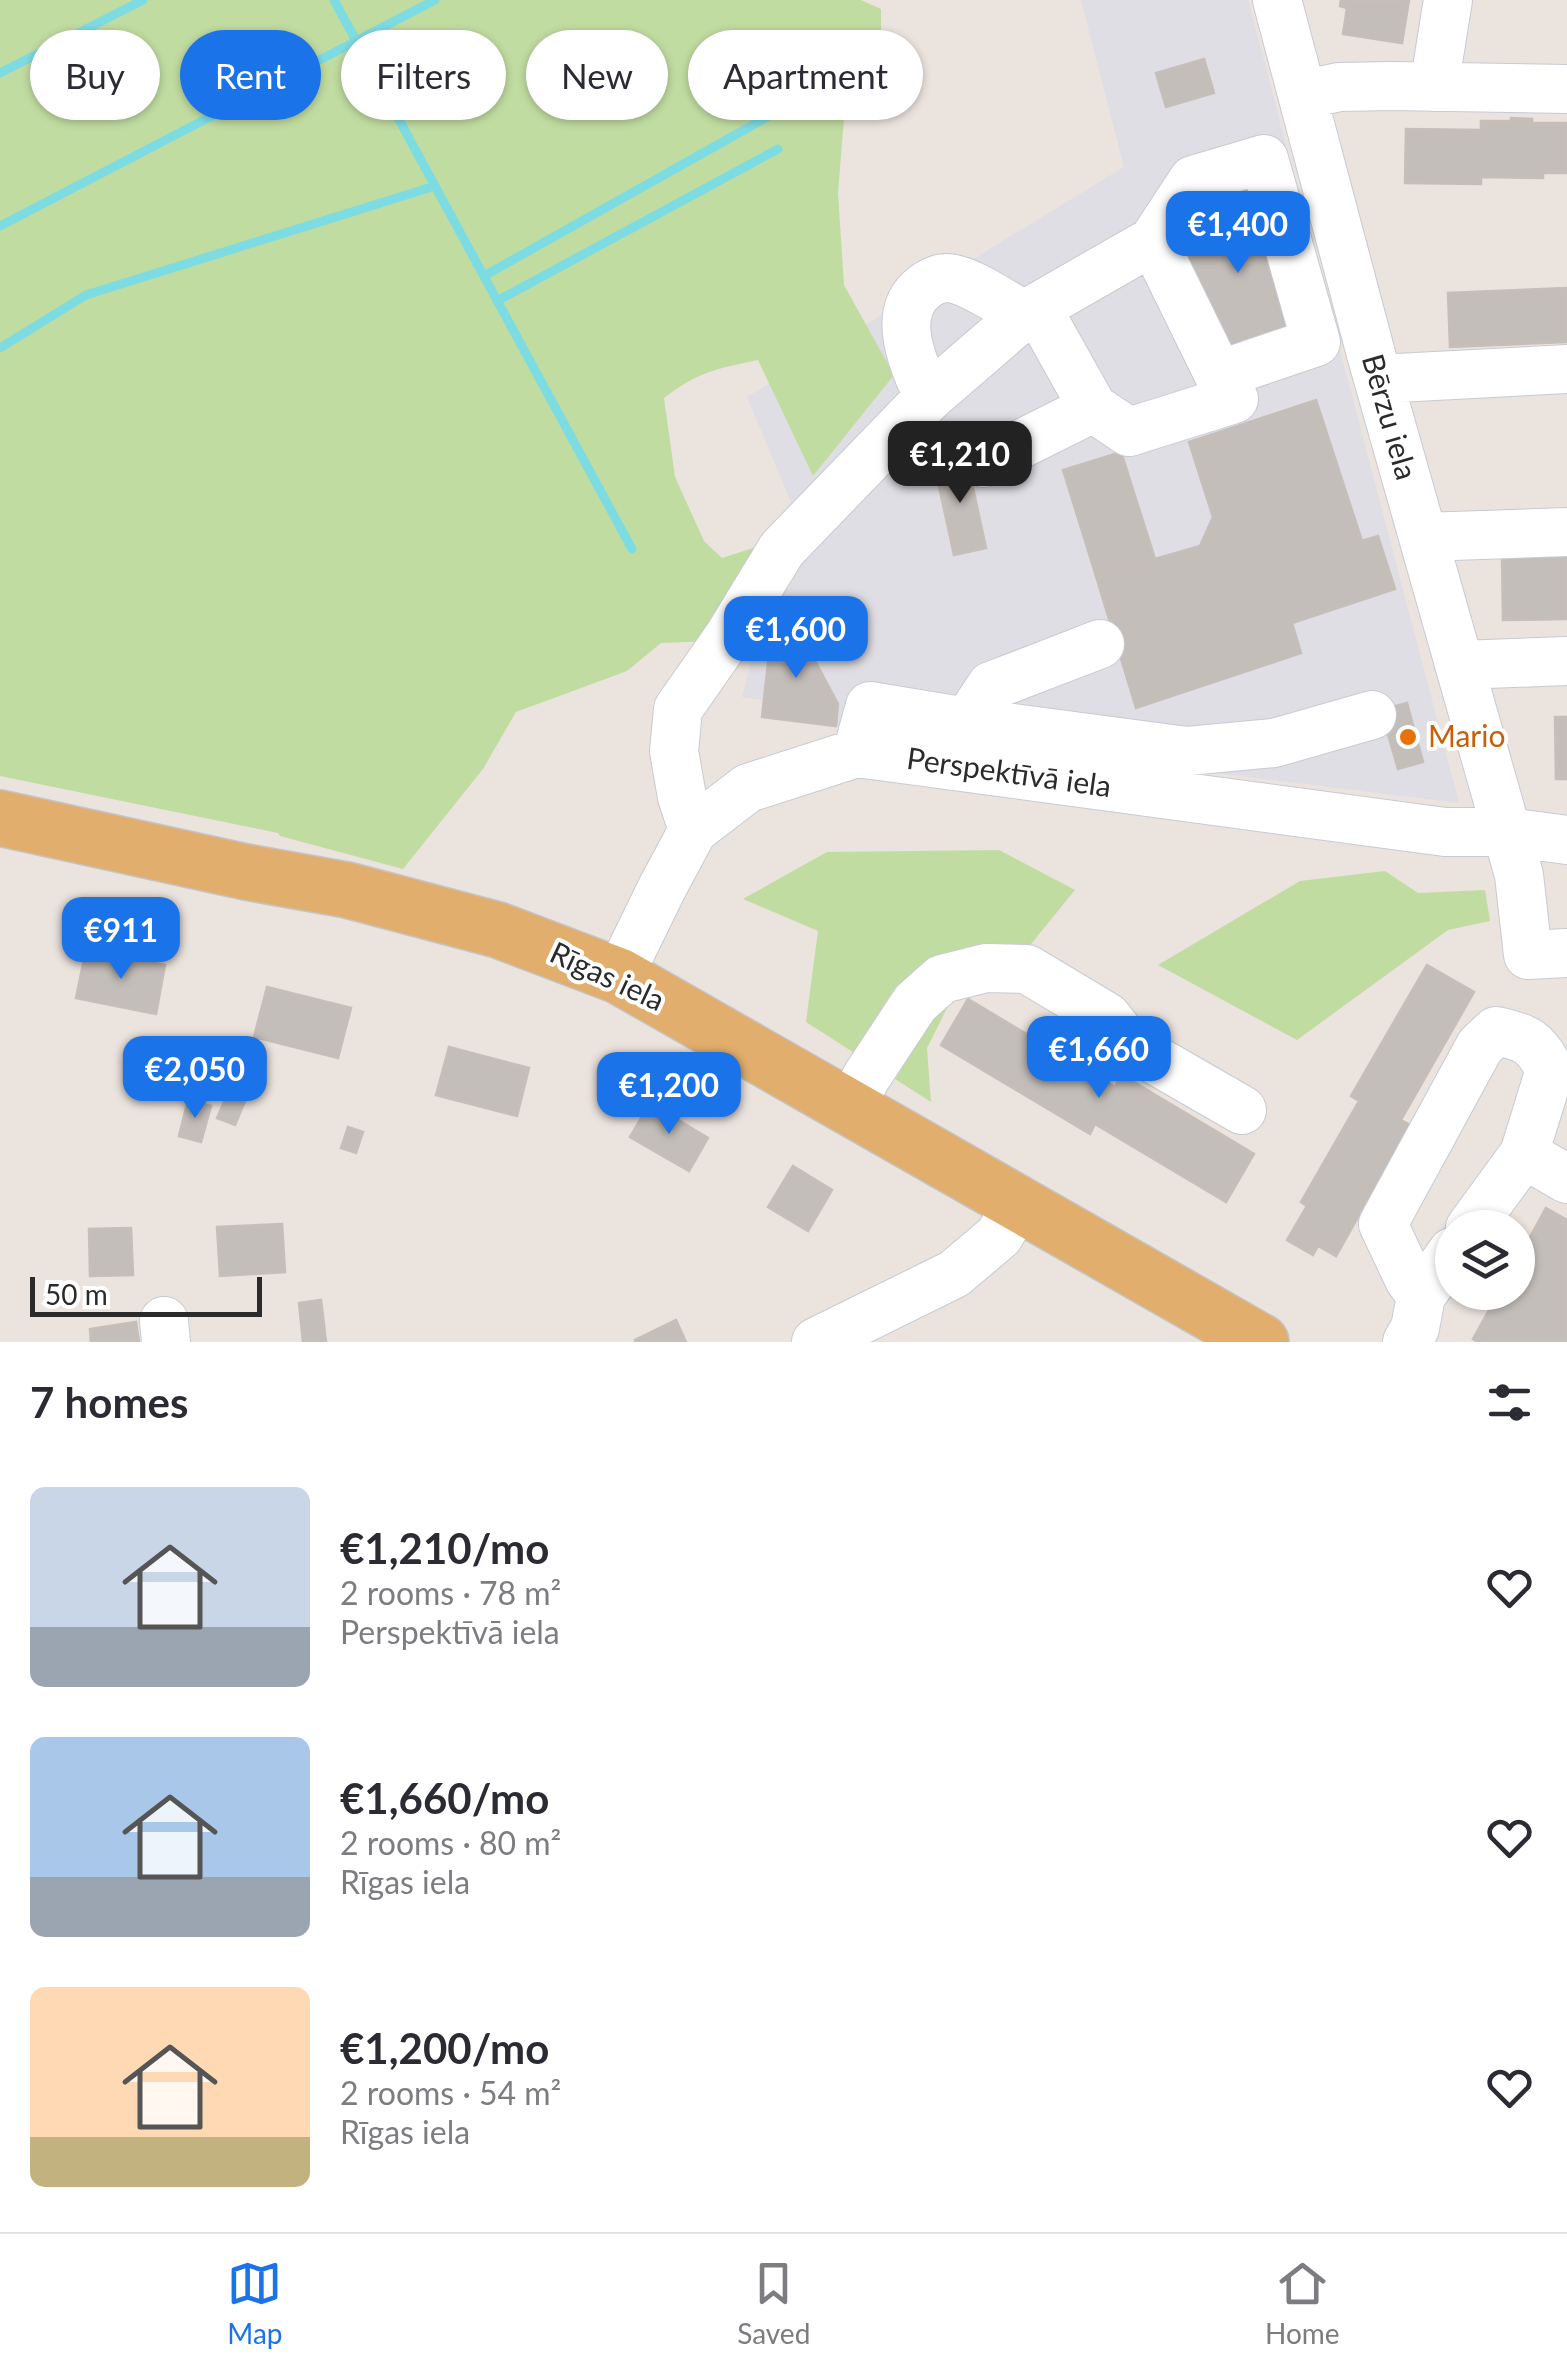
<!DOCTYPE html>
<html lang="en">
<head>
<meta charset="utf-8">
<style>
	body { margin:0; font-family:Lato,sans-serif; background:#f7f7f7; color:#2b2b33; height:100vh; display:flex; flex-direction:column; font-size:38px; white-space:nowrap }
	* { box-sizing:border-box; margin:0 }
	p { font-size:32px; color:#7c7c81 }
	.icon { flex:none; width:55px; height:55px; fill:none; stroke:currentColor; stroke-width:2; stroke-linecap:round; stroke-linejoin:round }
	.map { position:relative; height:1342px; overflow:hidden }
	.drawer { display:flex; flex-direction:column; background:#fff; flex:1 }
	.drawer>* { flex:none }
	.top-card { position:absolute; left:30px; top:30px; width:1000px; height:90px; display:flex; gap:20px }
	.controls { position:absolute; left:1435px; top:1210px; display:grid; gap:20px }
	.controls a { display:grid; place-items:center; width:100px; height:100px; border-radius:50%; background:#fff; box-shadow:0 2px 8px #0004; font-size:50px }
	.scale { position:absolute; left:30px; bottom:25px; width:232px; box-sizing:border-box; padding-left:10px; border:5px solid #2b2b2b; border-top:0; font-size:28px; line-height:35px; white-space:nowrap; color:#2b2b2b; -webkit-text-stroke:8px #fff; paint-order:stroke }
	.price { position:absolute; translate:-50% -85px; padding:0 22px; border-radius:20px; background:#1a73e8; color:#fff; font-size:32px; line-height:65px; filter:drop-shadow(0 2px 5px #0008) }
	.price::after { content:''; position:absolute; left:50%; top:60px; width:30px; height:22px; margin-left:-15px; background:inherit; clip-path:polygon(0 0,100% 0,50% 100%) }
	.price.current { background:#222; color:#fff }
	ul { padding:0; list-style:none }
	li { display:flex; align-items:center; gap:30px; height:250px; padding:0 30px }
	li span { display:grid; place-items:center; flex:none; width:280px; height:200px; border-radius:15px; color:#555 }
	li>.icon { margin-inline-start:auto }
	span .icon { width:120px; height:120px; fill:#fffc; stroke-width:1 }
	li b { font-size:42px }
	h2 { display:flex; justify-content:space-between; align-items:center; height:120px; padding:0 30px; font-size:42px }
	.pill { padding:0 35px; border-radius:45px; background:#fff; box-shadow:0 2px 8px #0004; font-size:35px; line-height:90px }
	.pill.current { background:#1a73e8; color:#fff }
	.menu { display:flex; justify-content:space-around; align-items:center; height:140px; border-top:2px solid #e1e1e2; background:#fff; font-size:28px; color:#7c7c81 }
	.menu a { display:grid; justify-items:center; gap:5px }
	.menu .current { color:#1a73e8 }
	.map>svg:first-child { display:block }
</style>
</head>
<body>
<div class="map">
<svg width="1567" height="1342" viewBox="0 0 1567 1342">
	<rect width="100%" height="100%" fill="#ebe3de"/>
	<path fill="#dedee4" d="M1081 0H1248L1459 803 762 717 763 700 742 697 791 502 747 397 1124 167Z"/>
	<path fill="#c1dca1" d="M0 0H861L881 9V36L891 72 889 95 844 119 838 193 844 285 894 375 813 476 758 360C717 369 699 371 664 398L675 477 704 541 722 558 756 547 714 641 661 643 627 671 516 712 483 769 403 869 280 836 278 833 0 776Z
		M999 850 1075 890 1027 949 976 950 927 1048 931 1102 806 1022 818 931 743 899 827 852Z
		M1385 871 1418 893 1485 890 1490 921 1448 930 1297 1040 1158 965 1300 881Z"/>
	<g fill="none" stroke-linecap="round" stroke-linejoin="round">
		<path stroke="#7ddce2" stroke-width="9" d="M334 0 632 549
			M0 73 143 0
			M0 226 435 0
			M484 276 801 98
			M497 301 778 149
			M0 348 86 295 435 186"/>
	</g>
	<path fill="#c4beba" stroke="#c6beb8" stroke-width="2.5" d="M1341 0H1409L1402 43 1343 34 1347 8 1340 6Z
		M1204 59 1214 93 1166 107 1156 73Z
		M1511 118 1532 119V123H1567V173H1543V178L1481 177V184L1405 183 1406 129 1481 130V121H1511Z
		M1223 195 1230 219 1263 209 1300 329 1230 361 1210 296 1196 300 1175 232 1194 226 1188 205Z
		M1567 288V342L1450 347 1448 293Z
		M1316 400 1362 541 1378 536 1395 589 1292 623 1301 653 1136 708 1096 576 1200 546 1213 517 1189 442Z
		M1121 452 1155 559 1096 576 1063 470Z
		M966 456 986 548 954 555 934 463Z
		M1567 551V619L1503 620 1502 553Z
		M792 618 838 704 836 726 762 717 772 627Z
		M1407 703 1423 762 1398 769 1381 710Z
		M1555 717H1567V779H1556Z
		M86 950 165 965 156 1014 76 998Z
		M1427 965 1474 992 1401 1120 1410 1125 1336 1256 1318 1246 1313 1255 1287 1240 1307 1206 1301 1202 1359 1101 1351 1096Z
		M267 987 351 1008 338 1058 254 1037Z
		M968 999 1115 1087 1122 1075 1254 1154 1226 1202 1095 1124 1090 1134 941 1045Z
		M449 1047 529 1068 517 1116 436 1095Z
		M228 1093 245 1101 235 1125 217 1118Z
		M188 1100 211 1106 201 1142 179 1136Z
		M650 1103 708 1138 689 1171 630 1137Z
		M348 1127 363 1132 356 1153 341 1148Z
		M793 1166 832 1190 808 1231 768 1207Z
		M1546 1208 1567 1220V1342H1478L1473 1339 1499 1292H1518V1259Z
		M282 1224 285 1272 220 1276 217 1227Z
		M131 1228 133 1275 90 1276 89 1229Z
		M321 1300 326 1342H303L299 1303Z
		M676 1320 686 1342H636L635 1340Z
		M136 1322 139 1342H91L90 1329Z"/>
	<g fill="none" stroke-linecap="round" stroke-linejoin="round">
		<defs>
			<path id="minor" d="M1277 0 1371 354 1519 875 1528 955 1567 953
				M1434 87 1448 0
				M1303 95 1339 87 1391 86 1567 89
				M1153 241 1231 400 1234 399
				M1037 308 1093 408 1129 432 1231 400
				M1378 379 1567 369
				M929 397C913 366 890 313 924 287 929 283 939 278 945 278 966 277 1005 305 1024 315
				M983 463 1093 408
				M1423 537 1567 532
				M1461 665 1567 661
				M967 722 991 686 1100 644
				M857 753 870 706 967 722 1187 751 1274 743 1372 715
				M693 830 682 797 674 751 678 709 729 636 782 549 929 397 1024 315 1153 241 1193 180 1264 159 1316 342 1219 375
				M619 976 662 888 693 830 748 788 857 753 1445 832H1507L1567 840
				M850 1107 867 1076 915 1003 942 979 986 968 1027 969 1107 1017 1129 1045 1242 1110
				M1524 1154 1567 1179
				M1421 1296 1409 1279 1383 1224 1480 1046 1496 1031C1526 1037 1536 1042 1550 1070L1524 1154 1470 1228
				M164 1321 166 1342
				M816 1342 954 1274 999 1236 1019 1202
				M1407 1342 1415 1328 1421 1296 1452 1252"/>
			<path id="major" d="M0 818 246 872 347 890 498 930 619 976 1261 1342"/>
		</defs>
		<use href="#minor" stroke="#c6cbd3" stroke-width="50"/>
		<use href="#major" stroke="#c4c4c4" stroke-width="58"/>
		<use href="#minor" stroke="#fff" stroke-width="48"/>
		<use href="#major" stroke="#e2ae6d" stroke-width="55"/>
	</g>
	<circle fill="#e8710a" stroke="#fff" stroke-width="4" cx="1408" cy="737" r="10"/>
	<g text-anchor="middle" stroke-width="8" stroke-linejoin="round" paint-order="stroke">
		<g font-size="30" fill="#2b2b2b" stroke="#fff">
			<text transform="translate(1389 417) rotate(74)" y="10">Bērzu iela</text>
			<text transform="translate(1009 773) rotate(8)" y="10">Perspektīvā iela</text>
			<text transform="translate(607 977) rotate(25)" y="10">Rīgas iela</text>
		</g>
		<g font-size="30" fill="#c56008" stroke="#fff" text-anchor="start">
			<text x="1428" y="747">Mario</text>
		</g>
	</g>
</svg>
<div class="controls">
<a><svg class="icon" aria-label="layers" viewBox="0 0 24 24"><path d="M12 4l9 5-9 5-9-5zM3 14l9 5 9-5"/></svg></a>
</div>
<div class="scale">50 m</div>
<b class="price" style="left:1238px;top:276px">€1,400</b>
<b class="price current" style="left:960px;top:506px">€1,210</b>
<b class="price" style="left:796px;top:681px">€1,600</b>
<b class="price" style="left:121px;top:982px">€911</b>
<b class="price" style="left:1099px;top:1101px">€1,660</b>
<b class="price" style="left:195px;top:1121px">€2,050</b>
<b class="price" style="left:669px;top:1137px">€1,200</b>
<div class="top-card">
<a class="pill">Buy</a>
<a class="pill current">Rent</a>
<a class="pill">Filters</a>
<a class="pill">New</a>
<a class="pill">Apartment</a>
</div>
</div>
<section class="drawer">
<h2>7 homes<svg class="icon" aria-label="filters" viewBox="0 0 24 24"><path d="M4 7h16M4 17h16"/><circle cx="9" cy="7" r="2"/><circle cx="15" cy="17" r="2"/></svg></h2>
<ul>
<li><span style="background:linear-gradient(#c9d6e8 70%,#9aa5b1 0)"><svg class="icon" aria-label="home" viewBox="0 0 24 24"><path d="M3 11l9-7 9 7M6 9v11h12V9"/></svg></span><div><b>€1,210/mo</b><p>2 rooms · 78 m²</p><p>Perspektīvā iela</p></div><svg class="icon" aria-label="heart" viewBox="0 0 24 24"><path d="M12 20l-8-8c-3-5 5-10 8-4 3-6 11-1 8 4z"/></svg></li>
<li><span style="background:linear-gradient(#a9c7e8 70%,#9aa5b1 0)"><svg class="icon" aria-label="home" viewBox="0 0 24 24"><path d="M3 11l9-7 9 7M6 9v11h12V9"/></svg></span><div><b>€1,660/mo</b><p>2 rooms · 80 m²</p><p>Rīgas iela</p></div><svg class="icon" aria-label="heart" viewBox="0 0 24 24"><path d="M12 20l-8-8c-3-5 5-10 8-4 3-6 11-1 8 4z"/></svg></li>
<li><span style="background:linear-gradient(#ffd9b3 75%,#c2b280 0)"><svg class="icon" aria-label="home" viewBox="0 0 24 24"><path d="M3 11l9-7 9 7M6 9v11h12V9"/></svg></span><div><b>€1,200/mo</b><p>2 rooms · 54 m²</p><p>Rīgas iela</p></div><svg class="icon" aria-label="heart" viewBox="0 0 24 24"><path d="M12 20l-8-8c-3-5 5-10 8-4 3-6 11-1 8 4z"/></svg></li>
</ul>
</section>
<nav class="menu">
<a class="current"><svg class="icon" aria-label="map" viewBox="0 0 24 24"><path d="M3 6l6-2 6 2 6-2v14l-6 2-6-2-6 2zM9 4v14M15 6v14"/></svg>Map</a>
<a><svg class="icon" aria-label="saved" viewBox="0 0 24 24"><path d="M7 4h10v16l-5-4-5 4z"/></svg>Saved</a>
<a><svg class="icon" aria-label="home" viewBox="0 0 24 24"><path d="M3 11l9-7 9 7M6 9v11h12V9"/></svg>Home</a>
</nav>
</body>
</html>
